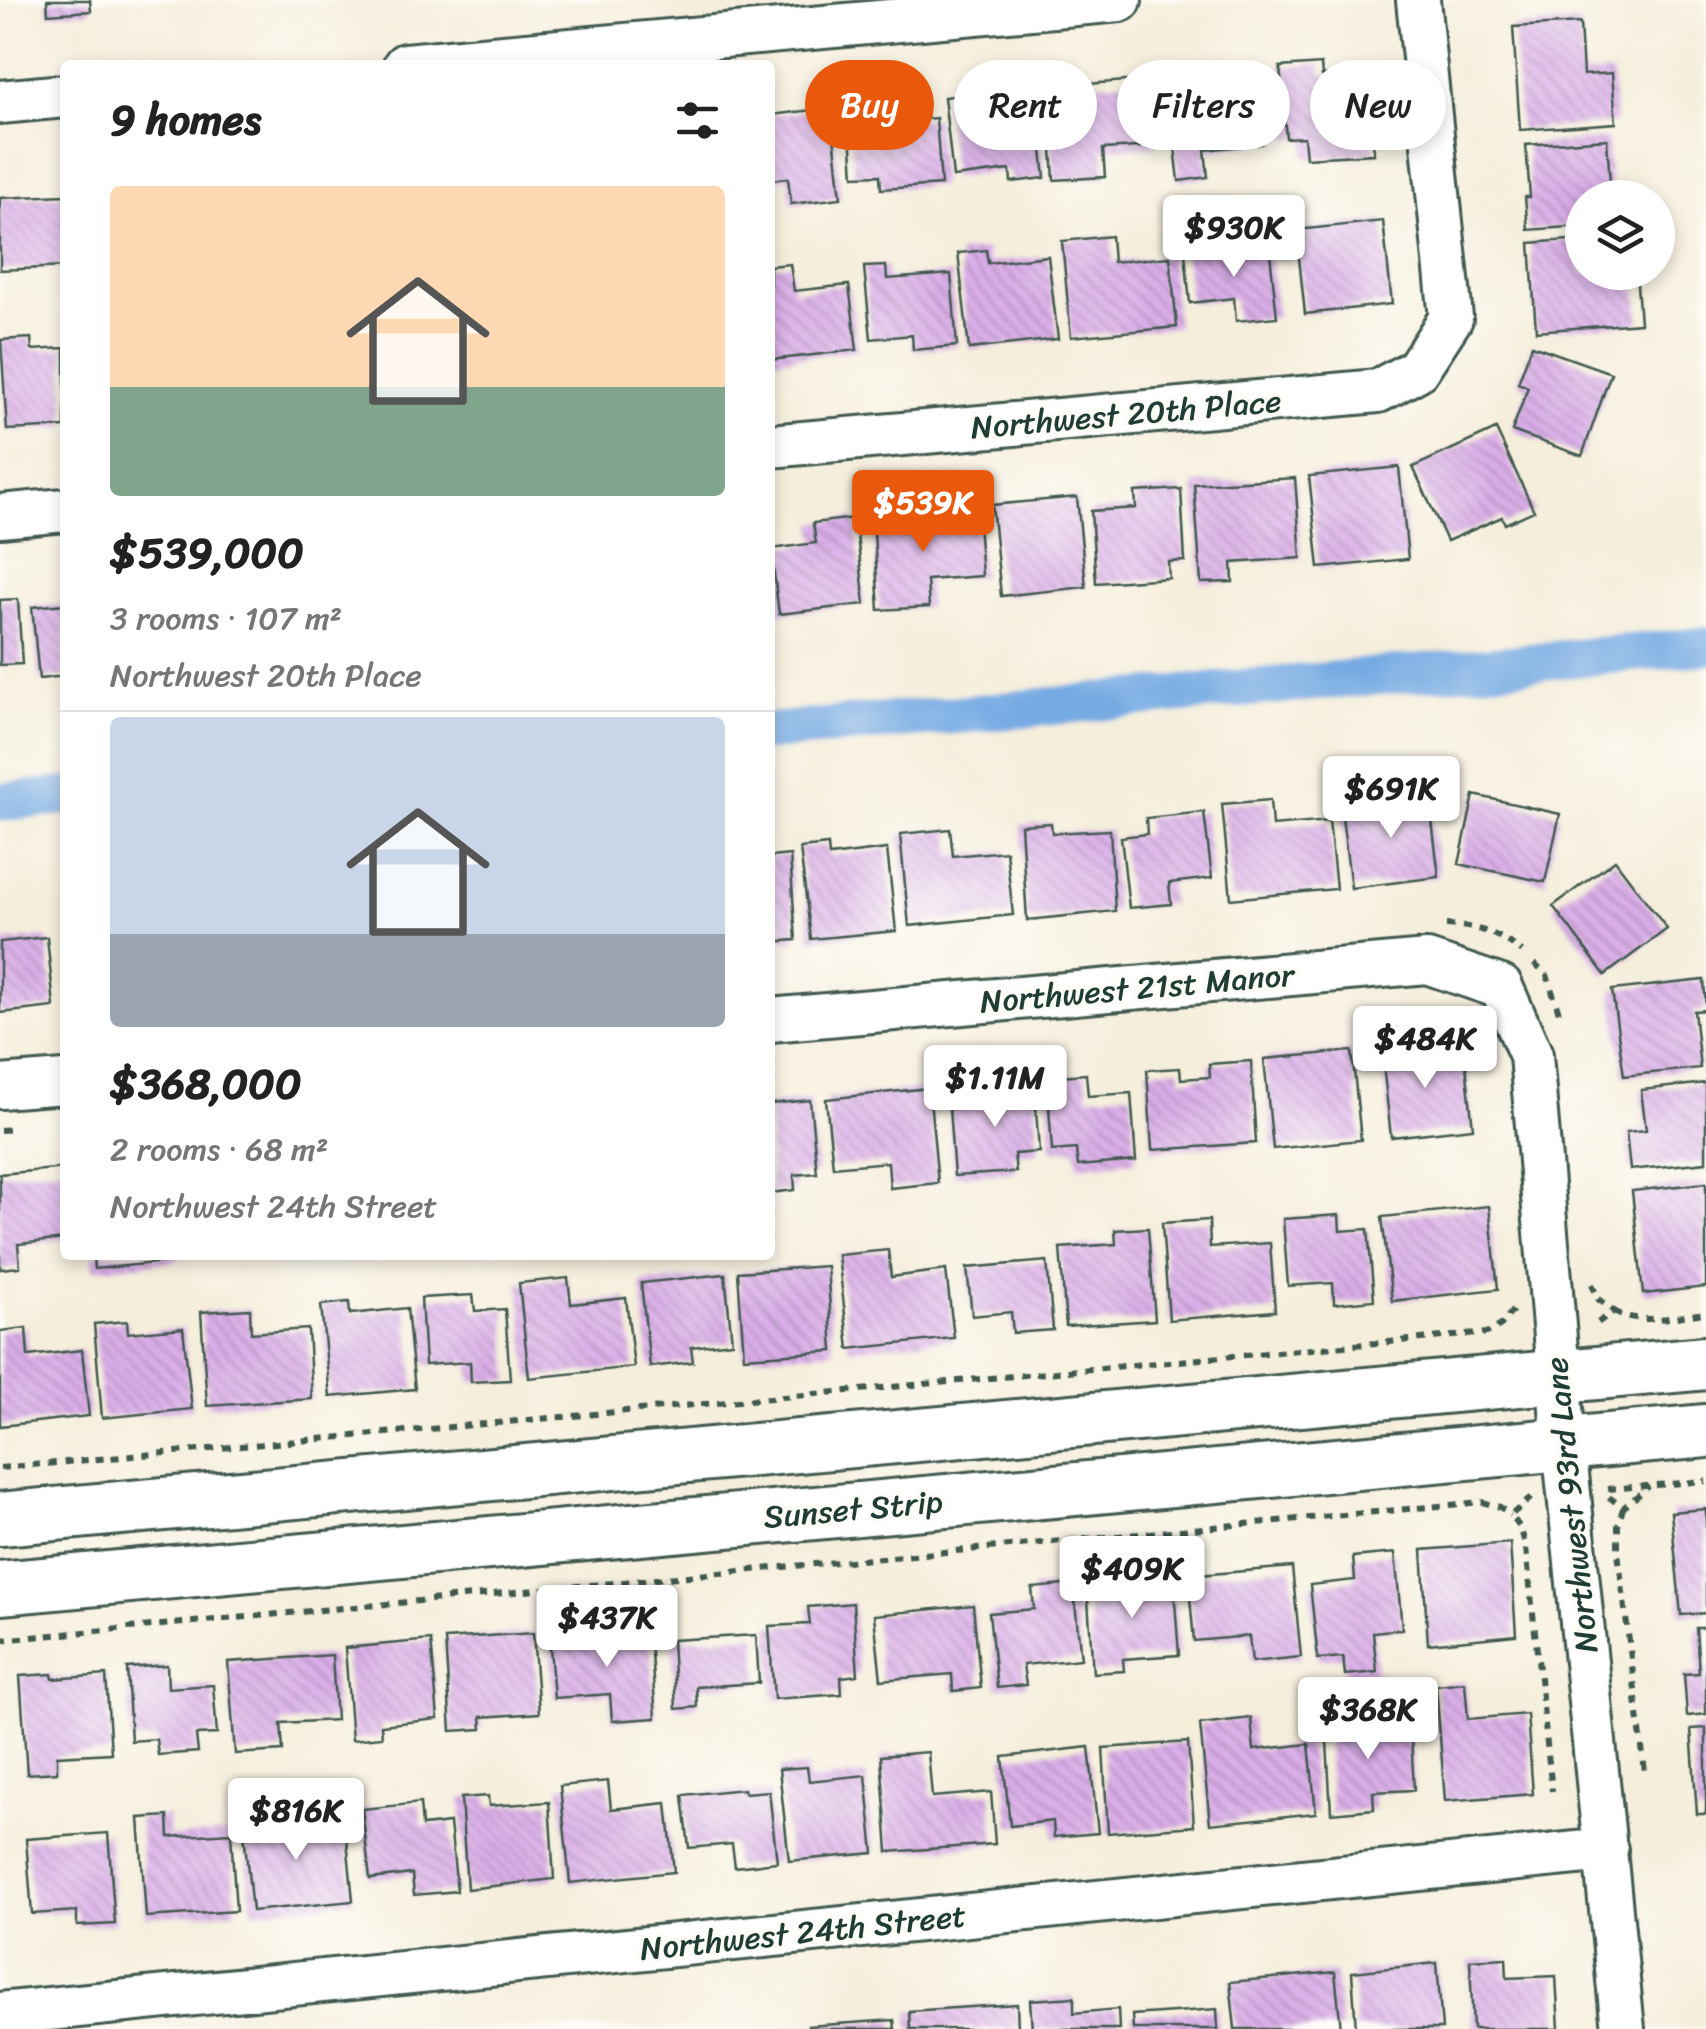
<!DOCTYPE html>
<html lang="en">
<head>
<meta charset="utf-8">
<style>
	body { margin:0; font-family:Sriracha,sans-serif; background:#f2f2f2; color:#222; height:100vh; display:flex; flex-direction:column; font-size:38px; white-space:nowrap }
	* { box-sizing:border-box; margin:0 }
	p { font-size:32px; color:#767676 }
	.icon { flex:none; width:55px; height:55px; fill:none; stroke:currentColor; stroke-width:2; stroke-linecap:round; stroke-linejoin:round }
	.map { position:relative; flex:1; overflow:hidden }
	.side { position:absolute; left:60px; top:60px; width:715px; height:1200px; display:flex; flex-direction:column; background:#fff; border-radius:10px; box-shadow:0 5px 15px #0003 }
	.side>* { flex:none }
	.guide { position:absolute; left:805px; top:60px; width:750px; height:90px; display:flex; gap:20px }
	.tools { position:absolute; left:1565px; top:180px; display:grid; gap:20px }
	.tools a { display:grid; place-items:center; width:110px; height:110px; border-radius:50%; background:#fff; box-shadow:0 5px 15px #0003; font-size:50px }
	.price { position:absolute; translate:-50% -85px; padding:0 22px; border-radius:10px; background:#fff; color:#222; font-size:32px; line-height:65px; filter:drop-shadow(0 2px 5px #0008) }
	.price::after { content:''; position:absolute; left:50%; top:60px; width:30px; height:22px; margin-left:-15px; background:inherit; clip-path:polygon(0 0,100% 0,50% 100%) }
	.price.active { background:#ea580c; color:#fff }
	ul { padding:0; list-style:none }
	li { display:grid; align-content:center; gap:20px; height:530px; padding:0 50px }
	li+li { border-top:2px solid #e0e0e0 }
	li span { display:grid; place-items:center; height:310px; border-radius:10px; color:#555 }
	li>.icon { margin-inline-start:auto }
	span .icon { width:180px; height:180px; fill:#fffc; stroke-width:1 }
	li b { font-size:42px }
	h2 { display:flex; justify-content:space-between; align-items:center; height:120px; padding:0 50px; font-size:42px }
	.pill { padding:0 35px; border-radius:45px; background:#fff; box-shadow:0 5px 15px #0003; font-size:35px; line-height:90px }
	.pill.active { background:#ea580c; color:#fff }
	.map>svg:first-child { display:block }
</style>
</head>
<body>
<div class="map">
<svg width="1706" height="2029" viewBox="0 0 1706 2029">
	<defs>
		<pattern id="building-back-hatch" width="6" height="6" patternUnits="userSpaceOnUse" patternTransform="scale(2.5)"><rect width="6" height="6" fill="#dbafe9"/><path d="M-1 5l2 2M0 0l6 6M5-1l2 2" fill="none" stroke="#b190be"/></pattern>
	</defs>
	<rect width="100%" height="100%" fill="#fdfcf7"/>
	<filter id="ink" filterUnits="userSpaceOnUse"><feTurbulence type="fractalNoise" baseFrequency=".01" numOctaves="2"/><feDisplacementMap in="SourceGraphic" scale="20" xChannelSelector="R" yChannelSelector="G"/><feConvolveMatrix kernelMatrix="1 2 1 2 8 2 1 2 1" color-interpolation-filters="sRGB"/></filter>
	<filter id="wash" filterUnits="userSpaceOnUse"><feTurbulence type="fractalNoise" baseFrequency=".0048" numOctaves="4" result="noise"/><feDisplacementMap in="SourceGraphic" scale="40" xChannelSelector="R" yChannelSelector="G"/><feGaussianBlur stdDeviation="2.25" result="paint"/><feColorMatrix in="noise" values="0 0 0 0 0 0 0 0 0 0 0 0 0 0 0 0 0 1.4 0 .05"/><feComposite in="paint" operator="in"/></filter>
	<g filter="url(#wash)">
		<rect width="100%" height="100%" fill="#f5eedb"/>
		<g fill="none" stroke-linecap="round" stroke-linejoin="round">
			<path stroke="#76aae3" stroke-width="38" d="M770 732 1706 646
				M0 802 65 796"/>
		</g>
		<g id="blocks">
			<path fill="url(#building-back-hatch)" d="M47 0H90L91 11 48 14Z
				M1580 23 1583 75 1612 73 1616 123 1520 130 1513 27Z
				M1321 64 1322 76 1368 73 1374 154 1306 158 1304 137 1286 138 1280 67Z
				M1152 79 1156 146 1103 149 1105 177 1054 180 1048 87Z
				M1035 86 1045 178 1011 182 1010 170 953 177 944 97Z
				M1256 86 1262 144 1205 150 1208 177 1179 181 1169 96Z
				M891 100 893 122 936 118 941 185 881 189 880 175 854 176 849 103Z
				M831 108 841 198 791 204 788 178 770 180V115Z
				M1607 139 1611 198H1582V226L1528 230 1525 197H1530L1526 145Z
				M65 195V267L0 270V198Z
				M1383 221 1392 304 1305 314 1296 230Z
				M1111 236 1113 262 1170 257 1177 327 1071 337 1062 241Z
				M1582 239V272H1636L1640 323 1536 331 1530 243Z
				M1269 244 1277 317 1236 321 1234 298 1190 303 1185 253Z
				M986 250 988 263 1048 256 1058 339 969 349 958 253Z
				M790 264 794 291 849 285 857 350 770 360V266Z
				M886 266 887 279 951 274 957 346 913 350 912 335 871 339 864 267Z
				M31 338 32 350 65 348V427L7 430 1 340Z
				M1532 345 1611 373 1582 456 1512 431 1528 387 1518 383Z
				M1496 429 1534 511 1505 524 1502 517 1447 541 1413 467Z
				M1399 467 1408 559 1319 568 1309 476Z
				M1295 478 1301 558 1232 563 1233 582 1201 583 1194 484Z
				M1181 489 1185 561 1168 562 1169 578 1096 583 1091 511 1136 508 1135 492Z
				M1077 497 1086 587 1001 596 992 505Z
				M977 510 982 576 927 580 929 607 879 610 873 518Z
				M855 518 865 604 779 614 771 549 816 543 813 523Z
				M18 599 22 664 0 665V600Z
				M65 604V676L39 679 32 607Z
				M1428 788 1439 877 1351 888 1341 809 1400 802 1398 792Z
				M1474 795 1560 814 1545 882 1459 864Z
				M1270 800 1272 826 1329 821 1336 889 1231 899 1222 804Z
				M1204 812 1212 878 1169 883 1171 904 1129 908 1121 837 1147 834 1146 818Z
				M1051 823 1052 833 1110 830 1115 911 1027 920 1021 825Z
				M950 829 953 856 1006 851 1013 915 909 926 900 834Z
				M828 845 829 856 887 849 896 931 811 939 800 848Z
				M790 855 796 940 770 942V857Z
				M1615 860 1667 929 1605 975 1553 906Z
				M47 937 54 1007 0 1013V942Z
				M1704 980 1706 1010 1694 1011 1700 1068 1624 1076 1612 990Z
				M1427 1042 1429 1060 1465 1056 1473 1128 1391 1137 1381 1046Z
				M1352 1051 1361 1140 1273 1149 1264 1059Z
				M1251 1061 1256 1143 1152 1150 1147 1070 1180 1068 1181 1079 1210 1077 1209 1064Z
				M1086 1074 1088 1096 1131 1093 1136 1161 1078 1166 1076 1149 1052 1151 1047 1077Z
				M1034 1079 1039 1152 1014 1154 1016 1172 954 1176 949 1108 993 1106 992 1082Z
				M1706 1083V1162L1630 1170 1626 1132 1646 1130 1641 1090Z
				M929 1088 938 1183 890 1188 888 1162 833 1167 826 1099Z
				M810 1100 817 1173 794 1175 795 1190 770 1193V1104Z
				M65 1168V1239L18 1244 20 1267 0 1269V1174Z
				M1706 1183V1287L1643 1294 1632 1191Z
				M1489 1206 1498 1289 1392 1301 1382 1217Z
				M1339 1215 1340 1231 1368 1229 1374 1300 1334 1304 1333 1283 1288 1286 1283 1219Z
				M1209 1220 1210 1247 1270 1243 1275 1311 1169 1320 1162 1223Z
				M1148 1228 1155 1320 1066 1326 1060 1248 1116 1244 1115 1230Z
				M888 1250 891 1277 946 1270 954 1338 849 1349 838 1255Z
				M93 1255H177L178 1261 94 1269Z
				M1047 1261 1053 1330 1013 1333 1011 1312 972 1316 967 1268Z
				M827 1266 833 1351 744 1357 738 1272Z
				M725 1274 732 1342 691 1347 693 1362 650 1367 641 1283Z
				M568 1278 571 1304 626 1298 634 1367 529 1378 519 1283Z
				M473 1295 475 1311 505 1309 510 1380 471 1382 470 1362 425 1365 421 1298Z
				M349 1302 350 1314 407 1308 415 1389 330 1397 321 1305Z
				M250 1309 251 1333 308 1329 312 1399 207 1406 201 1312Z
				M127 1321 128 1333 183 1328 192 1409 102 1418 94 1324Z
				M26 1328 28 1356 82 1350 89 1416 0 1426V1331Z
				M1706 1509V1613L1681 1615 1671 1512Z
				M1510 1543 1516 1635 1428 1644 1422 1550Z
				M1395 1553 1402 1629 1373 1632 1377 1672 1345 1675 1343 1657 1318 1659 1310 1585 1355 1580 1353 1557Z
				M1292 1567 1301 1657 1252 1662 1249 1636 1194 1641 1188 1576Z
				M1173 1575 1179 1655 1123 1659 1124 1671 1093 1673 1087 1585Z
				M1073 1584 1081 1659 1023 1665 1026 1685 997 1688 989 1613 1034 1609 1032 1588Z
				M853 1603 858 1675 841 1677 842 1694 774 1699 769 1626 810 1624 808 1607Z
				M973 1605 981 1688 953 1691 952 1674 881 1680 874 1615Z
				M649 1627 656 1718 612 1721 610 1694 554 1698 549 1635Z
				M1696 1628H1706V1714L1687 1716 1684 1674 1699 1673Z
				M533 1633 539 1713 481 1717 482 1729 451 1731 445 1639Z
				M756 1635 759 1683 696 1687 697 1707 676 1709 672 1640Z
				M431 1640 438 1719 381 1725 382 1737 352 1740 345 1648Z
				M332 1655 336 1720 281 1723 283 1751 235 1754 228 1662Z
				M167 1665 168 1688 213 1685 217 1734 196 1735 198 1752 158 1755 156 1739 131 1741 127 1668Z
				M52 1674 53 1679 106 1675 111 1753 57 1756V1772L27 1774 20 1676Z
				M1465 1682 1468 1719 1527 1714 1533 1794 1445 1801 1436 1685Z
				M1251 1718 1254 1750 1309 1744 1316 1813 1210 1824 1200 1724Z
				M1410 1718 1414 1790 1373 1792 1374 1809 1331 1813 1326 1724Z
				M1706 1728V1814H1697L1691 1729Z
				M1188 1742 1194 1826 1108 1833 1103 1748Z
				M1089 1747 1098 1833 1054 1837 1053 1821 1010 1826 1003 1757Z
				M928 1752 932 1797 991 1792 995 1844 888 1852 881 1756Z
				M807 1767 809 1781 866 1775 874 1853 789 1861 779 1769Z
				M608 1781 611 1809 667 1803 674 1872 570 1883 560 1786Z
				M744 1789 745 1793 769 1791 777 1862 735 1867 732 1844 689 1848 683 1795Z
				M488 1796 489 1806 549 1802 554 1879 467 1889 461 1798Z
				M420 1803 422 1826 450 1823 457 1891 414 1895 412 1874 370 1879 362 1809Z
				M271 1810 273 1827 345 1820 353 1901 252 1911 242 1813Z
				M168 1816 169 1837 231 1833 236 1911 146 1917 139 1818Z
				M108 1833 115 1924 77 1926V1911L32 1914 26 1839Z
				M1506 1958 1507 1978 1556 1976 1559 2029H1473L1470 1960Z
				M1437 1963 1442 2029H1356L1352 1972Z
				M1335 1972 1341 2029H1235L1230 1982Z
				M1074 1997V2013L1118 2009 1119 2029H1032L1030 2000Z
				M1017 2004 1018 2029H910L909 2011Z
				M1217 2009 1218 2029H1133L1132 2015Z
				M894 2020 895 2029H808V2026Z"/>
		</g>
	</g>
	<g filter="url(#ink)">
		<use href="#blocks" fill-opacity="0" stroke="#3f584d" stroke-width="2.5"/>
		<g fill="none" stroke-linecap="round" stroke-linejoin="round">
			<defs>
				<path id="minor" d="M405 65 1120 0
					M0 102 65 96
					M770 446 1378 391 1417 370 1451 318 1418 0
					M0 516 65 510
					M770 1020 1427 962 1501 987 1531 1055 1564 1444 1623 2029
					M0 1087 65 1082
					M0 2014 1606 1850"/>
				<path id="tertiary" d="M0 1519 1706 1363
					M0 1588 1706 1431"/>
			</defs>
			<use href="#minor" stroke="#3f584d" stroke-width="48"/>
			<use href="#tertiary" stroke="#3f584d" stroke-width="58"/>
			<path stroke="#3f584d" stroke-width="6" stroke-dasharray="8 8" stroke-linecap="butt" d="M1446 925C1475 926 1500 933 1522 952
				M1534 964 1547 975 1561 1019
				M0 1130 14 1129
				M1592 1284 1598 1299 1614 1311 1592 1327
				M1614 1311C1640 1326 1677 1316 1706 1313
				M0 1468 1487 1333 1501 1325 1513 1310
				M1608 1489 1706 1481
				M1609 1497 1623 1508 1649 1486
				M1531 1498 1511 1515 1521 1529 1526 1548 1552 1791
				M1623 1508 1618 1526V1552L1645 1772
				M0 1640 1482 1502 1500 1507 1511 1515"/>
			<use href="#minor" stroke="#fff" stroke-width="42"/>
			<use href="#tertiary" stroke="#fff" stroke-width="52"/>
		</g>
	</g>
	<g text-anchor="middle" stroke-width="8" stroke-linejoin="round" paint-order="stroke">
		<g font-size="32" fill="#1f3d34" stroke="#fdfcf7">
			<text transform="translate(1126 414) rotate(-5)" y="11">Northwest 20th Place</text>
			<text transform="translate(1137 988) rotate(-5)" y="11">Northwest 21st Manor</text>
			<text transform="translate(1571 1505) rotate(-96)" y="11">Northwest 93rd Lane</text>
			<text transform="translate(853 1509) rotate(-5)" y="11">Sunset Strip</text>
			<text transform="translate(803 1932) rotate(-6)" y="11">Northwest 24th Street</text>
		</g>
	</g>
</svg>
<div class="tools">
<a><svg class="icon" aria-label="layers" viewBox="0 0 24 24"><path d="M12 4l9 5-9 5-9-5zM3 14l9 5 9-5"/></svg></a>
</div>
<b class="price" style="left:1234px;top:280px">$930K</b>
<b class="price active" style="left:923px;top:555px">$539K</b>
<b class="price" style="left:1391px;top:841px">$691K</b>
<b class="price" style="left:1425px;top:1091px">$484K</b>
<b class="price" style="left:995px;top:1130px">$1.11M</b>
<b class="price" style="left:1132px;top:1621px">$409K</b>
<b class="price" style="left:607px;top:1670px">$437K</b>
<b class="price" style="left:1368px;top:1762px">$368K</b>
<b class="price" style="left:296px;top:1863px">$816K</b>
<div class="guide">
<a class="pill active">Buy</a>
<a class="pill">Rent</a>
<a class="pill">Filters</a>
<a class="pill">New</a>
</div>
<section class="side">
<h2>9 homes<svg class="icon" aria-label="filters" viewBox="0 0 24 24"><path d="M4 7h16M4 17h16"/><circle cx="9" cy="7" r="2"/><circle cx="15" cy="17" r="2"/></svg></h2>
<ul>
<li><span style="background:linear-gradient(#ffd9b3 65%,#7fa58c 0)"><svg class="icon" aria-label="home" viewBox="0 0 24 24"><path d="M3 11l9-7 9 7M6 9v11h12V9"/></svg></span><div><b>$539,000</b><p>3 rooms · 107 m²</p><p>Northwest 20th Place</p></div></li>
<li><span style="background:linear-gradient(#c9d6e8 70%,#9aa5b1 0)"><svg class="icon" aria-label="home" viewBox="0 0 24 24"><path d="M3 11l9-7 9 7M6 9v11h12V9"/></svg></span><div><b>$368,000</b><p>2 rooms · 68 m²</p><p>Northwest 24th Street</p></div></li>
</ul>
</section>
</div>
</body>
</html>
